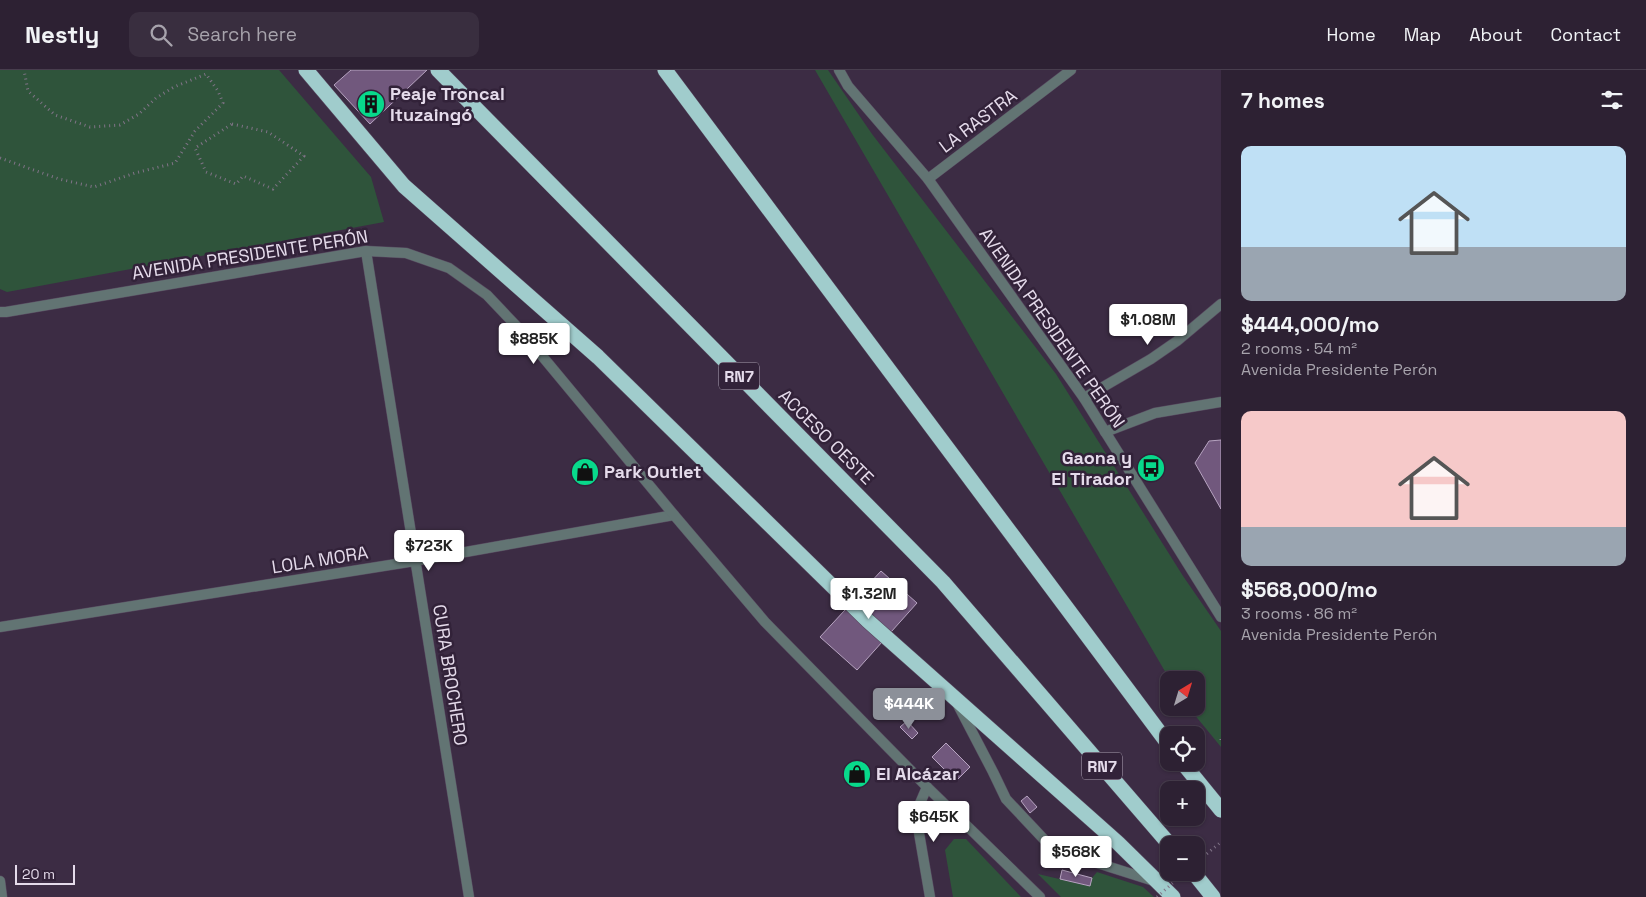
<!DOCTYPE html>
<html lang="en">
<head>
<meta charset="utf-8">
<style>
	body { margin:0; font-family:"Space Grotesk",sans-serif; background:#392e3f; color:#f1f3f6; height:100vh; display:flex; flex-direction:column; font-size:19px; white-space:nowrap }
	* { box-sizing:border-box; margin:0 }
	p { font-size:16px; color:#a7a3ac }
	.icon { flex:none; width:28px; height:28px; fill:none; stroke:currentColor; stroke-width:2; stroke-linecap:round; stroke-linejoin:round }
	.map { position:relative; flex:1; overflow:hidden }
	.drawer { display:flex; flex-direction:column; background:#2d2133; width:425px }
	.drawer>* { flex:none }
	.needle { width:32px; rotate:38deg }
	.controls { position:absolute; left:1160px; top:601px; display:grid; gap:10px }
	.controls a { display:grid; place-items:center; width:45px; height:45px; border-radius:10px; background:#2d2133; box-shadow:0 1px 4px #0004,0 0 0 1px #483e4e; font-size:25px }
	.scale { position:absolute; left:15px; bottom:12px; width:60px; box-sizing:border-box; padding-left:5px; border:2px solid #e5dbeb; border-top:0; font-size:14px; line-height:18px; white-space:nowrap; color:#e5dbeb; -webkit-text-stroke:4px #322239; paint-order:stroke }
	.price { position:absolute; translate:-50% -42px; padding:0 11px; border-radius:5px; background:#fff; color:#222; font-size:16px; line-height:32px; filter:drop-shadow(0 1px 2px #0008) }
	.price::after { content:''; position:absolute; left:50%; top:30px; width:15px; height:11px; margin-left:-8px; background:inherit; clip-path:polygon(0 0,100% 0,50% 100%) }
	.price.on { background:#8c9099; color:#fff }
	ul { padding:0; list-style:none }
	li { display:grid; align-content:center; gap:10px; height:265px; padding:0 20px }
	li span { display:grid; place-items:center; height:155px; border-radius:10px; color:#555 }
	li>.icon { margin-inline-start:auto }
	span .icon { width:90px; height:90px; fill:#fffc; stroke-width:1 }
	li b { font-size:21px }
	h2 { display:flex; justify-content:space-between; align-items:center; height:60px; padding:0 20px; font-size:21px }
	header { display:flex; align-items:center; gap:30px; box-sizing:border-box; height:70px; padding:0 25px; background:#2d2133; border-bottom:1px solid #483e4e }
	header strong { font-size:24px }
	nav { display:flex; gap:28px; margin-inline-start:auto; font-size:18px }
	.search { width:350px; height:45px; background:#392e3f; display:flex; align-items:center; gap:12px; box-sizing:border-box; padding:0 18px; border-radius:10px; color:#a7a3ac; font-size:19px }
	main { display:flex; flex:1; min-height:0 }
	.map>svg:first-child { display:block }
</style>
</head>
<body>
<header>
<strong>Nestly</strong>
<div class="search"><svg class="icon" aria-label="search" viewBox="0 0 24 24"><circle cx="10" cy="10" r="6"/><path d="M15 15l6 6"/></svg>Search here</div>
<nav><a>Home</a><a>Map</a><a>About</a><a>Contact</a></nav>
</header>
<main>
<div class="map">
<svg width="1221" height="827" viewBox="0 0 1221 827">
	<rect width="100%" height="100%" fill="#3c2c44"/>
	<path fill="#2f543b" d="M0 0H279L371 107 384 152 7 222 0 219Z
		M815 0H828L872 64 1056 304 1183 506 1221 561V677L1189 638H1196V610H1170Z
		M954 769H966L1021 827H953L945 780Z
		M1097 802 1143 817 1154 827H1061L1038 804 1089 816 1092 808Z"/>
	<path fill="#71587d" stroke="#b7a4c1" d="M351 0H427L370 54 334 15Z
		M1221 370V439L1195 393 1209 371Z
		M881 501 917 533 857 600 820 567Z
		M907 651 918 663 912 669 900 657Z
		M946 673 970 697 956 711 932 687Z
		M1027 726 1037 737 1030 743 1021 731Z
		M1062 800 1092 808 1090 816 1060 809Z"/>
	<g fill="none" stroke-linecap="round" stroke-linejoin="round">
		<defs>
			<path id="service" d="M958 635 993 702 1006 729 1053 779 1154 811"/>
			<path id="minor" d="M928 109 1071 0
				M366 181 469 827
				M1084 328 1151 289 1177 271 1221 234
				M1105 362 1155 343 1221 332
				M0 557 415 491 674 445
				M927 717 918 738V757L930 827
				M0 811 2 827"/>
			<path id="tertiary" d="M839 0 848 16 928 109 1084 328 1221 547
				M0 242H6L366 181 406 183 449 198 487 225 523 263 674 445 765 552 927 717 1040 827"/>
			<path id="motorway" d="M306 0 404 116 598 287 868 551 1118 773 1173 827
				M438 0 943 512 1170 775
				M665 0 1169 675
				M1182 692 1221 740
				M1193 802 1213 827"/>
		</defs>
		<use href="#service" stroke="#57485f" stroke-width="11"/>
		<use href="#minor" stroke="#57485f" stroke-width="11"/>
		<use href="#tertiary" stroke="#57485f" stroke-width="11"/>
		<use href="#motorway" stroke="#57485f" stroke-width="16"/>
		<path stroke="#817488" stroke-width="3" stroke-dasharray="1 4" stroke-linecap="butt" d="M232 54 268 62 304 86 273 119 243 106 236 114 206 102 195 78Z
			M0 88 59 109 94 117 135 103 175 93 195 61 223 33 218 21 206 4 174 17 156 28 139 44 120 55 90 57 55 45 28 21 24 0
			M1221 669V671
			M1203 787 1221 772"/>
		<use href="#service" stroke="#627473" stroke-width="10"/>
		<use href="#minor" stroke="#627473" stroke-width="10"/>
		<use href="#tertiary" stroke="#627473" stroke-width="10"/>
		<use href="#motorway" stroke="#a0cccc" stroke-width="15"/>
		<path stroke="#817488" stroke-width="3" stroke-dasharray="1 4" stroke-linecap="butt" d="M1157 827 1185 802"/>
	</g>
	<defs>
		<symbol id="building-disc" viewBox="-11 -11 22 22"><circle r="9.5" fill="#08d98b" stroke="#322239"/><path d="M-4-6H4V6H1V3H-1V6H-4ZM-2.5-4.3h1.7v1.8h-1.7ZM.8-4.3h1.7v1.8H.8ZM-2.5-1h1.7V.8h-1.7ZM.8-1h1.7V.8H.8Z" fill="#111"/></symbol>
		<symbol id="bus-disc" viewBox="-11 -11 22 22"><circle r="9.5" fill="#08d98b" stroke="#322239"/><path d="M-5-6H5V4H4V6H2V4H-2V6H-4V4H-5ZM-3.5-4V0h7V-4ZM-3.5 1.2v1.5H-2V1.2ZM2 1.2v1.5H3.5V1.2Z" fill="#111"/></symbol>
		<symbol id="shop-disc" viewBox="-11 -11 22 22"><circle r="9.5" fill="#08d98b" stroke="#322239"/><path d="M-5-2.5h2.3a2.7 3.5 0 0 1 5.4 0H5L5.5 6h-11ZM-1.5-2.5h3a1.5 2.3 0 0 0-3 0Z" fill="#111"/></symbol>
	</defs>
	<g fill-rule="evenodd">
		<use href="#building-disc" x="355" y="18" width="32" height="32"/>
		<use href="#bus-disc" x="1135" y="382" width="32" height="32"/>
		<use href="#shop-disc" x="569" y="386" width="32" height="32"/>
		<use href="#shop-disc" x="841" y="688" width="32" height="32"/>
	</g>
	<g text-anchor="middle" stroke-width="5" stroke-linejoin="round" paint-order="stroke">
		<g fill="#322239" stroke="#afa4b6" stroke-width="1">
			<rect x="719" y="292.5" width="40" height="27" rx="4"/>
			<rect x="1082" y="682.5" width="40" height="27" rx="4"/>
		</g>
		<g font-size="16" font-weight="bold" fill="#e5dbeb">
			<text x="739" y="312">RN7</text>
			<text x="1102" y="702">RN7</text>
		</g>
		<g font-size="18" font-weight="bold" fill="#e5dbeb" stroke="#322239" text-anchor="start">
			<text x="390" y="30">Peaje Troncal<tspan x="390" dy="21">Ituzaingó</tspan></text>
			<text x="1132" y="394" text-anchor="end">Gaona y<tspan x="1132" dy="21">El Tirador</tspan></text>
			<text x="604" y="408">Park Outlet</text>
			<text x="876" y="710">El Alcázar</text>
		</g>
		<g font-size="18" fill="#e5dbeb" stroke="#322239">
			<text transform="translate(978 51) rotate(-37)" y="6">LA RASTRA</text>
			<text transform="translate(250 185) rotate(-9)" y="6">AVENIDA PRESIDENTE PERÓN</text>
			<text transform="translate(1052 258) rotate(55)" y="6">AVENIDA PRESIDENTE PERÓN</text>
			<text transform="translate(826 367) rotate(45)" y="6">ACCESO OESTE</text>
			<text transform="translate(320 490) rotate(-9)" y="6">LOLA MORA</text>
			<text transform="translate(450 605) rotate(81)" y="6">CURA BROCHERO</text>
		</g>
	</g>
</svg>
<div class="controls">
<a><svg class="needle" viewBox="-14 -14 28 28"><path d="M0-13l5 13h-10z" fill="#e53935"/><path d="M0 13l5-13h-10z" fill="#a7a3ac"/></svg></a>
<a><svg class="icon" aria-label="locate" viewBox="0 0 24 24"><circle cx="12" cy="12" r="6"/><path d="M12 2v4M12 18v4M2 12h4M18 12h4"/></svg></a>
<a>+</a>
<a>−</a>
</div>
<div class="scale">20 m</div>
<b class="price" style="left:1148px;top:276px">$1.08M</b>
<b class="price" style="left:534px;top:295px">$885K</b>
<b class="price" style="left:429px;top:502px">$723K</b>
<b class="price" style="left:869px;top:550px">$1.32M</b>
<b class="price on" style="left:909px;top:660px">$444K</b>
<b class="price" style="left:934px;top:773px">$645K</b>
<b class="price" style="left:1076px;top:808px">$568K</b>
</div>
<section class="drawer">
<h2>7 homes<svg class="icon" aria-label="filters" viewBox="0 0 24 24"><path d="M4 7h16M4 17h16"/><circle cx="9" cy="7" r="2"/><circle cx="15" cy="17" r="2"/></svg></h2>
<ul>
<li><span style="background:linear-gradient(#bfe0f5 65%,#9aa5b1 0)"><svg class="icon" aria-label="home" viewBox="0 0 24 24"><path d="M3 11l9-7 9 7M6 9v11h12V9"/></svg></span><div><b>$444,000/mo</b><p>2 rooms · 54 m²</p><p>Avenida Presidente Perón</p></div></li>
<li><span style="background:linear-gradient(#f6c9c9 75%,#9aa5b1 0)"><svg class="icon" aria-label="home" viewBox="0 0 24 24"><path d="M3 11l9-7 9 7M6 9v11h12V9"/></svg></span><div><b>$568,000/mo</b><p>3 rooms · 86 m²</p><p>Avenida Presidente Perón</p></div></li>
</ul>
</section>
</main>
</body>
</html>
